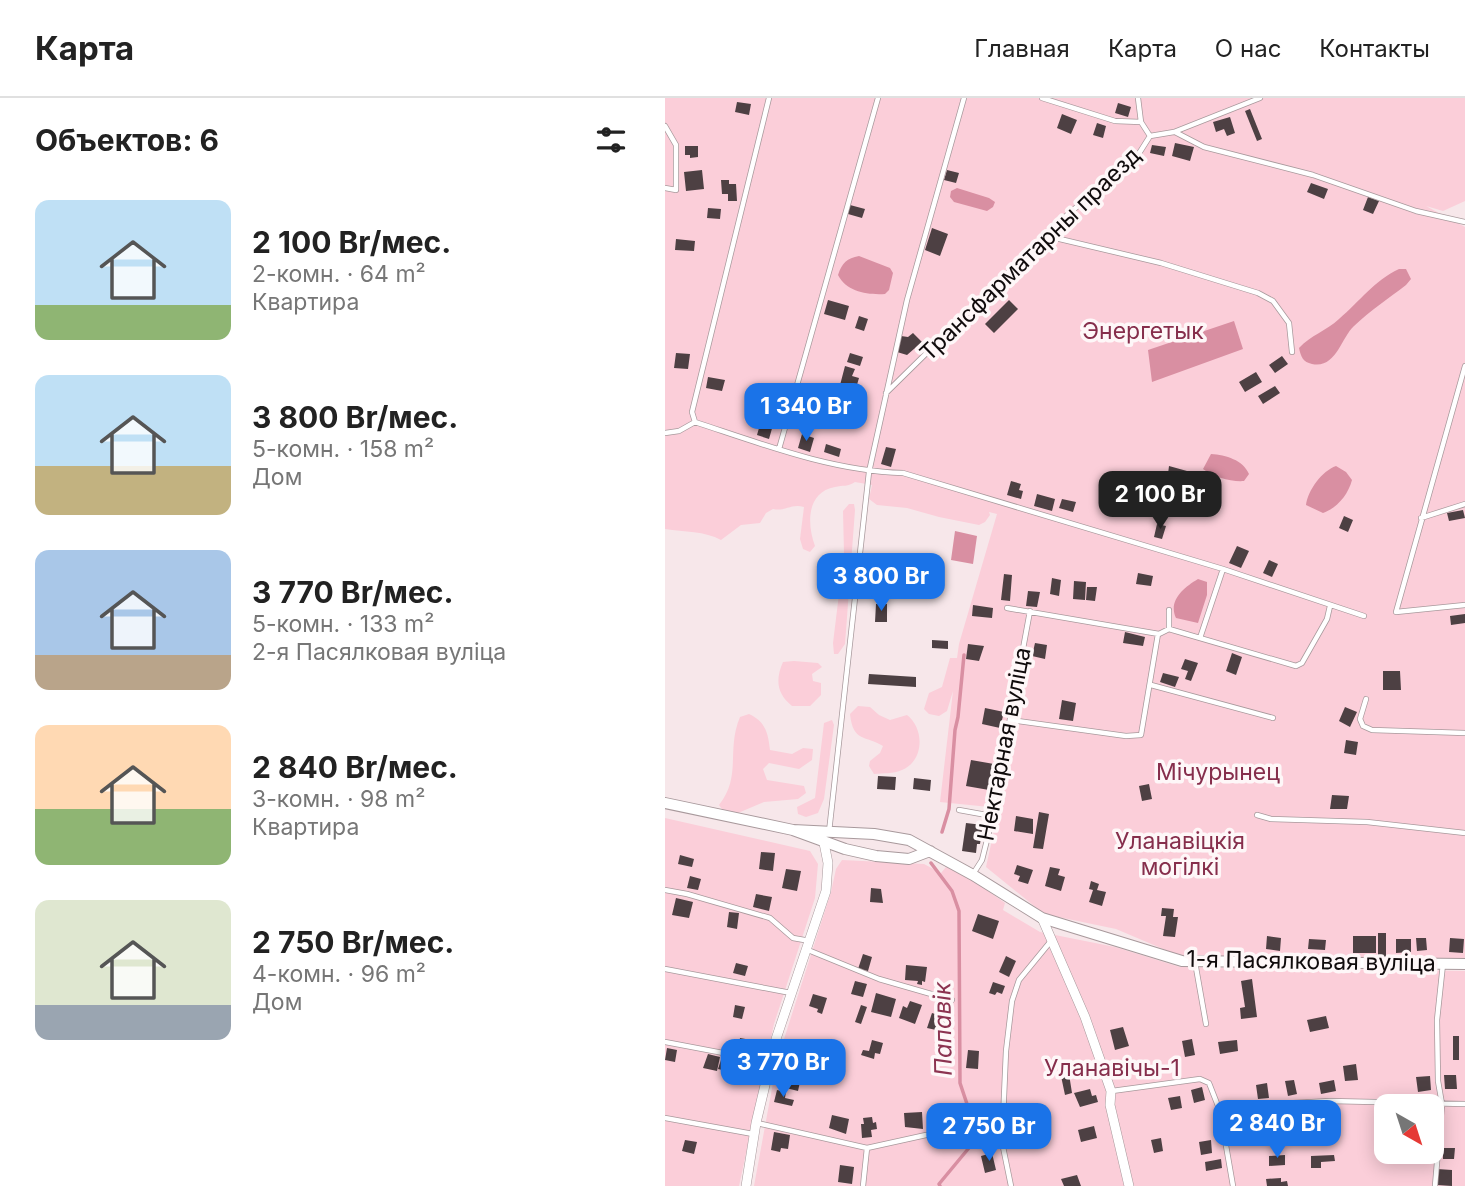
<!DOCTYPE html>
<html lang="ru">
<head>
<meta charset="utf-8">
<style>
	body { margin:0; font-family:Inter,sans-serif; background:#f2f2f2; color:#222; height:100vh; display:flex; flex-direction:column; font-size:26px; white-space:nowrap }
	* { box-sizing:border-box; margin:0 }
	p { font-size:23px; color:#767676 }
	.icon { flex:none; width:38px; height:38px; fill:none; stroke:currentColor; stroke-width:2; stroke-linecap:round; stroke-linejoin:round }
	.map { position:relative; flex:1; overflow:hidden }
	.drawer { display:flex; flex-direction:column; background:#fff; width:665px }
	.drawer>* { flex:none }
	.needle { width:46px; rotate:141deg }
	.fabs { position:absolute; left:709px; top:996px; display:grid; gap:14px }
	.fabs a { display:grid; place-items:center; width:70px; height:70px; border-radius:14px; background:#fff; box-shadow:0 4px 18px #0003; font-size:35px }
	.price { position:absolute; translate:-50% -60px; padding:0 16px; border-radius:14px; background:#1a73e8; color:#fff; font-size:23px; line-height:46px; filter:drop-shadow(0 2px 4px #0008) }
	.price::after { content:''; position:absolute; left:50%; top:42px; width:21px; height:16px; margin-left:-10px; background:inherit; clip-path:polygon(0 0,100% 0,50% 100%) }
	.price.selected { background:#222; color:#fff }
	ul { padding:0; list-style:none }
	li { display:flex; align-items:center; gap:21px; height:175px; padding:0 35px }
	li span { display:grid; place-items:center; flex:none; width:196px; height:140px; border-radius:14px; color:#555 }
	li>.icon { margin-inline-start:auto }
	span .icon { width:84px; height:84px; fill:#fffc; stroke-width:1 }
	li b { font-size:30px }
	h2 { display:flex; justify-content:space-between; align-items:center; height:84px; padding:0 35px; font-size:30px }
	header { display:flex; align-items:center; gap:42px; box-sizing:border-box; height:98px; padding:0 35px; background:#fff; border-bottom:2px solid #e0e0e0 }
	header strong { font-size:33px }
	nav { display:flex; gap:38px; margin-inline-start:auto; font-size:24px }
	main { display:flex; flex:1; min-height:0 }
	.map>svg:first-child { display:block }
</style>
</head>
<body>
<header>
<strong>Карта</strong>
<nav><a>Главная</a><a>Карта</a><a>О нас</a><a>Контакты</a></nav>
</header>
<main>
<section class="drawer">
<h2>Объектов: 6<svg class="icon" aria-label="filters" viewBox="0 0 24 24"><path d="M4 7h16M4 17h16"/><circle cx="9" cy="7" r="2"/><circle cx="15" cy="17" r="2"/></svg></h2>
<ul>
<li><span style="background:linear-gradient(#bfe0f5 75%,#8fb573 0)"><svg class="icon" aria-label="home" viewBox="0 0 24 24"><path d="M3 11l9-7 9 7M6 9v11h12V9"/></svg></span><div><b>2 100 Br/мес.</b><p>2-комн. · 64 m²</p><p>Квартира</p></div></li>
<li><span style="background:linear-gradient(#bfe0f5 65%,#c2b280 0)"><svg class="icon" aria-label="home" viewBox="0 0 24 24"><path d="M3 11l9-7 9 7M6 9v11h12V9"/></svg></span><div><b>3 800 Br/мес.</b><p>5-комн. · 158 m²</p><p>Дом</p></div></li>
<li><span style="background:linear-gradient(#a9c7e8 75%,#b9a48a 0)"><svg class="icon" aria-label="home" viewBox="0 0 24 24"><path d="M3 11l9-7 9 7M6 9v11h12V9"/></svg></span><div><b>3 770 Br/мес.</b><p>5-комн. · 133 m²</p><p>2-я Пасялковая вуліца</p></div></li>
<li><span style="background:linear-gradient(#ffd9b3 60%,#8fb573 0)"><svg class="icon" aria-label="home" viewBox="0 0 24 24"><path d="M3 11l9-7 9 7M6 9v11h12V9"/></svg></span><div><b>2 840 Br/мес.</b><p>3-комн. · 98 m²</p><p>Квартира</p></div></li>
<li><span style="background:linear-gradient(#dfe7d0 75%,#9aa5b1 0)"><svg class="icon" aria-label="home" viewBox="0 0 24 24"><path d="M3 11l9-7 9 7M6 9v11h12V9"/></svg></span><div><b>2 750 Br/мес.</b><p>4-комн. · 96 m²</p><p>Дом</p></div></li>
</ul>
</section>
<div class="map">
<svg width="800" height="1088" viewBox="0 0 800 1088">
	<rect width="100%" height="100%" fill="#f7e7ea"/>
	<path fill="#fbced9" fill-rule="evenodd" d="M0 0H800V103L778 113 761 108 800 129V867L517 859 451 831 379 816 321 769 334 710 275 704 288 593 282 613 274 618 264 616 259 611 264 595 277 589 285 560H292L294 546 332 416 324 414 325 417 320 424 314 427 274 419 242 410 212 407 204 401 207 387 190 384C183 389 178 387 170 389 141 394 142 427 150 448L145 454 138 451 135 441 139 409C126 405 120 414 108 411L101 415 95 425 76 427 56 442C40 433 19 434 0 431Z
		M184 406H189L190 412 180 546 173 556H169L168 545 179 455 178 413Z
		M129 563 153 565 157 569 147 576 148 583 156 585V597L145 608H127C112 596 110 582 118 564Z
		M193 608 205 609 214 617 225 622 242 617C260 631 259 663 237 672 228 676 218 675 209 676L204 668 205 663 215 655 218 648C201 637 188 645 185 616Z
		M84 616C101 624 103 635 105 652L127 656 138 650 148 651 147 662 134 671 104 665 98 671 102 682 139 688 141 695 133 701 99 704 73 715 59 714 54 707C77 678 61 652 75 619Z
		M167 622 169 627 159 701 153 715 141 719 133 716 132 709 150 700 159 625Z
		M0 720 145 753 153 766 150 800 109 926 74 1088H0Z
		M177 762 259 766 276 775 281 769 302 778 340 805 338 812 375 834 450 849 515 869 800 873V1088H89L112 963 166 794 171 771ZM721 1008H766V1054H721Z"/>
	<path fill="#d98fa2" d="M292 90 324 100 330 104 328 109 322 113 289 104 285 99 286 93Z
		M194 158 225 170 228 175 224 192 220 196C202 197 182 194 173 177 177 165 182 160 194 158Z
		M734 171H741L746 181 741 187C724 200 705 213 689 228 676 240 671 271 647 266 638 264 636 259 634 250 646 237 661 233 674 221 695 203 709 183 734 171Z
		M569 223 578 251 487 284 483 252Z
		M546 356C561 357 578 362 584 376L579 383C566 384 548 379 538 371Z
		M671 368 681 374 687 382C683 397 672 410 658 415L641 407C643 392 657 373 671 368Z
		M290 433 312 438 308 466 286 462Z
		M533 481 542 484V497L533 525 511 520C503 503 518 490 533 481Z"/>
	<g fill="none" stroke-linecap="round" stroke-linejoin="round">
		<path stroke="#d98fa2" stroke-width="3.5" d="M277 734 284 711 290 632 293 619 299 557
			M266 765 287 793 294 813 295 985 313 1039 274 1086 275 1088"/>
	</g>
	<path fill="#4d4043" d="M72 4 86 6 84 17 70 14Z
		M453 5 466 9 463 19 450 15Z
		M585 11 597 41 592 43 580 13Z
		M397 16 412 22 406 36 392 30Z
		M565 19 570 35 562 38 559 31 551 34 548 24Z
		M432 25 441 28 438 40 428 37Z
		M510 45 529 49 525 63 507 58Z
		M487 47 501 49 499 58 485 55Z
		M20 48H33V59L25 60V57H20Z
		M37 72 39 91 21 93 19 74Z
		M282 72 294 75 291 85 279 82Z
		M56 82H64V86H71L72 103H63V96H57Z
		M646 85 663 91 659 101 642 94Z
		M703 99 714 103 708 116 698 112Z
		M185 107 200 111 197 120 183 116Z
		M43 110 56 111 55 121 42 120Z
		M267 130 283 136 275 158 260 152Z
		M11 141 30 143 29 153 10 152Z
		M163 202 184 208 180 222 159 216Z
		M344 202 353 211 329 235 320 226Z
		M194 218 203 221 199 233 190 230Z
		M248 235 257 244 242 257 232 254 236 238 243 239Z
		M11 255 25 256 23 271 9 270Z
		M185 255 198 259 195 268 182 264Z
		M617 258 623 266 610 275 604 267Z
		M180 268 190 271 187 278 194 280 191 290 185 288 183 294 174 291Z
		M591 274 597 284 580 294 574 284Z
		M43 279 60 282 57 293 41 290Z
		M610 288 615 295 598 306 593 298Z
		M96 323 108 327 104 341 92 337Z
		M137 336 149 340 145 354 133 350Z
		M161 346 176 351 174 359 159 354Z
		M221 349 231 351 226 369 216 366Z
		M504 368 522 373 520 380 503 376Z
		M346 383 356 386 354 392 358 393 356 401 342 397Z
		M372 396 390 401 387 413 369 408Z
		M397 401 411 404 408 414 394 410Z
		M798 412 800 420 784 423 782 415Z
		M679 418 688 422 683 434 674 430Z
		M492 426 501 428 497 441 489 439Z
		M572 448 584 453 576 470 564 465Z
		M604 462 613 466 607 479 598 475Z
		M473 475 488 478 486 488 471 486Z
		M339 476 347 477 345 503 336 502Z
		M387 480 396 482 394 498 385 496Z
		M409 483 421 484 420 502 408 501Z
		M422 489H432L430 503 421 502Z
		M363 493 375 494 372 509 361 508Z
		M211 506H222V524H210Z
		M308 507 328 510 327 520 307 518Z
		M800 516V525L786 527 785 518Z
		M460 534 480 539 478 548 458 545Z
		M267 542 283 543V551L267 550Z
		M370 545 382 547 380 561 367 558Z
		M303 546 319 548 314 563 301 561Z
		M567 555 577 559 571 577 561 573Z
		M520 561 533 565 526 583 520 581 523 573 516 571Z
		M718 573H735L736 592H718Z
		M498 575 514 579 510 589 495 584Z
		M204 576 251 579V589L203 586Z
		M397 602 411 605 408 623 394 621Z
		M680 609 692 614 685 629 674 623Z
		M320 610 339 614 335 630 317 626Z
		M681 642 693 644 691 657 679 655Z
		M306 662 329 666 324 692 301 688Z
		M213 678 231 679 230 692 212 691Z
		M249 680 266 682 265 693 248 691Z
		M484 686 487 701 477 703 474 688Z
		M667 697 684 698 682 711H665Z
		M374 714 384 716 378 751 368 750Z
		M351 718 368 721V736L349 733Z
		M301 725 318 727 315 746H312L311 755 297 753Z
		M96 754 110 755 108 773 94 771Z
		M15 757 29 761 27 769 13 766Z
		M352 767 368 772 363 786 353 783 355 778 349 776Z
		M385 769 395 771 393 777 400 779 396 793 380 788Z
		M121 771 136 773 132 793 117 790Z
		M25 778 36 781 33 792 22 790Z
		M426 783 434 786 432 792 441 794 437 808 424 804 428 792 424 791Z
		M206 790 216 791 218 805 205 804Z
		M91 796 107 799 104 813 88 809Z
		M11 800 28 804 24 820 7 817Z
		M497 810 509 811 508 819H513L510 839 498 838 501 818H496Z
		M64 814 74 815 72 831 62 829Z
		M313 816 334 823 328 841 307 833Z
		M713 835H721V859H713Z
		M602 838 616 840 615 853 601 851Z
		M688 838H711V855H688Z
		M751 840H761L762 852 752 853Z
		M785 840 799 841 798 855 784 854Z
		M644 841 661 842 660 852 643 851Z
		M731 841H746V854L731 855Z
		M198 856 207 859 203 873 193 871Z
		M341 858 351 863 344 879 334 874Z
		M71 865 83 868 80 878 68 875Z
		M241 867 262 869 260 884 257 883V887L252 886 253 883 240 882Z
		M587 881 592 919 576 921 575 910 580 909 576 883Z
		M190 883 202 886 198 899 186 896Z
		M328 884 340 888 337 896 332 894 330 897 324 895Z
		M211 895 231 901 226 919 206 914Z
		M148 896 162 900 157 916 152 914 153 911 144 908Z
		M245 903 257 907 250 926 234 920 238 908 242 910Z
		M70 907 80 909 77 921 68 919Z
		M196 907 202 909 196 926 190 924Z
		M267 915 285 921 280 934 262 930Z
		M661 918 664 930 645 934 642 922Z
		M458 929 464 948 450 952 445 932Z
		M788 938H794V962H788Z
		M75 940 97 944 95 956 73 952Z
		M527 941 530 957 520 959 517 943Z
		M207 942 218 945 215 956 210 955 209 961 196 957 198 952 204 953Z
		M572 942 573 953 555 956 553 944Z
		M2 950 12 952 10 964 0 962Z
		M303 952 314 953 313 971 301 970Z
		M43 956 55 959 52 973 38 970Z
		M56 962 68 964 66 974 53 971Z
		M71 964 87 968 84 984 67 980Z
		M691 966 693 982 680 983 678 968Z
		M120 975 136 979 133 993 117 989Z
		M404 976 407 995 400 997 396 978Z
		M779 977H791L792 991H780Z
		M765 978 766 992 753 994 751 979Z
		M629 982 632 996 623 998 620 983Z
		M669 982 671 993 656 996 654 985Z
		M602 985 604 1000 593 1001 591 987Z
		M537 989 540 1002 529 1005 526 992Z
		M425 991 427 998 431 997 433 1004 415 1009 409 995Z
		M112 992 121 994 120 1000 129 1002 127 1008 109 1004Z
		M515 998 517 1010 506 1012 503 1000Z
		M291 1010V1022L275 1026 274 1011Z
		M257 1014 258 1031 240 1029 239 1015Z
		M346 1015 358 1016 356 1025 361 1026 360 1033 344 1031Z
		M167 1017 184 1021 181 1036 164 1030Z
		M207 1019 208 1025 211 1024 212 1031 206 1032 207 1039 197 1040 196 1026H199L198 1020Z
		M429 1028 432 1040 416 1044 413 1032Z
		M109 1034 125 1037 123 1051 116 1050 115 1054 106 1052Z
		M496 1040 498 1053 489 1055 486 1042Z
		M20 1042 32 1044 29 1056 17 1053Z
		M546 1042 547 1055 536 1057 534 1044Z
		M778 1050H790L789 1061H778Z
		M327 1055 331 1072 320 1075 316 1058Z
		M620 1057V1067L604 1068V1058Z
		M669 1057 670 1063 656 1064V1070H646V1058Z
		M556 1061 557 1070 541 1073 540 1064Z
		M175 1067 189 1069 187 1086 173 1084Z
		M772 1071 787 1072V1088L772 1087Z
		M412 1077 416 1088H399L396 1081Z
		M616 1080V1084L622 1083 623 1088H602L601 1081Z"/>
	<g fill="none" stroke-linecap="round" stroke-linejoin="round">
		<defs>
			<path id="service" d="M377 0 450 23 476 24 485 38
				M473 0 476 24
				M0 28 11 47V92L0 90
				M510 34 539 49 648 77 751 113 800 124
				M382 138 496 165 593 195 608 203 624 225 627 254
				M800 268 731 514 800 507
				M221 295 401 118 473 57 485 38 509 34 595 0
				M30 324 27 314 104 0
				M0 335 14 333 30 324C97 346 167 373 238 375L558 471 699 518
				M114 351 213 0
				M756 420 800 406
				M342 510 494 536 504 531 631 568 637 565 662 521 665 508
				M504 512V531
				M535 540 558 471
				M486 587 608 620
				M701 601 695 621 698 628 707 632 800 635
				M346 622 461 638 476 637 493 536
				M294 712 327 718
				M592 717 606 721 702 724 800 735
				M164 734 204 374 242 202 299 0
				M308 776 317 762 324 734 365 513
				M0 792 22 796 105 820 128 840 145 843
				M143 852 214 881 287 902
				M530 864 541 926
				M0 871 126 895
				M0 944 106 964
				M447 993 535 981 544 985 555 1013 591 1007 665 1003 800 1006
				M555 1013 568 1088
				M0 1020 88 1036
				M92 1025 202 1050 261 1037
				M198 1088 202 1050
				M346 1088 337 1044 341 953 347 903 354 882 386 843
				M770 1088 777 1006 773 983 772 922 778 866"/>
			<path id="minor" d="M377 820 420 919 446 993 445 1007 464 1088
				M81 1088 91 1025 111 941 161 793 163 765 159 745"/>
			<path id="tertiary" d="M0 705 128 732 180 751 211 758 244 761 265 753
				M128 732 209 736 244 742 308 777 377 820 517 863 800 866"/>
		</defs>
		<use href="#service" stroke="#a8999c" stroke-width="6"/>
		<use href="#minor" stroke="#a8999c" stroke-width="10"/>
		<use href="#tertiary" stroke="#a8999c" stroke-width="12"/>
		<use href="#service" stroke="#fff" stroke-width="4.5"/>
		<use href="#minor" stroke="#fff" stroke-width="9"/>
		<use href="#tertiary" stroke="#fff" stroke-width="10"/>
	</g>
	<g text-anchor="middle" stroke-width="7" stroke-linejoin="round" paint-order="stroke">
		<g font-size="23" fill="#100b0c" stroke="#fef7f8">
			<text transform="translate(365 156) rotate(-44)" y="8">Трансфарматарны праезд</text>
			<text transform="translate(339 646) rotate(-79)" y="8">Нектарная вуліца</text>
			<text transform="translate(646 863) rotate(1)" y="8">1-я Пасялковая вуліца</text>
		</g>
		<g font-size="23" fill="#862e4c" stroke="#fef7f8">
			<text x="478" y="241">Энергетык</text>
			<text x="553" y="682">Мічурынец</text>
			<text x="515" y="751">Уланавіцкія<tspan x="515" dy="26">могілкі</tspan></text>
			<text x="447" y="978">Уланавічы-1</text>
		</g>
		<g font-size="24" font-style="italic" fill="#8c3351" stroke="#fef7f8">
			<text transform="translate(278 931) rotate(-91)" y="8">Папавік</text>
		</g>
	</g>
</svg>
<div class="fabs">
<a><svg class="needle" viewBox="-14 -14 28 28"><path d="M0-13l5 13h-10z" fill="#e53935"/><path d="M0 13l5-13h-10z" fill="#767676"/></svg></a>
</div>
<b class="price" style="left:141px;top:345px">1 340 Br</b>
<b class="price selected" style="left:495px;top:433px">2 100 Br</b>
<b class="price" style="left:216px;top:515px">3 800 Br</b>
<b class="price" style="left:118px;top:1001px">3 770 Br</b>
<b class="price" style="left:612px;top:1062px">2 840 Br</b>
<b class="price" style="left:324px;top:1065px">2 750 Br</b>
</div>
</main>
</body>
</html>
